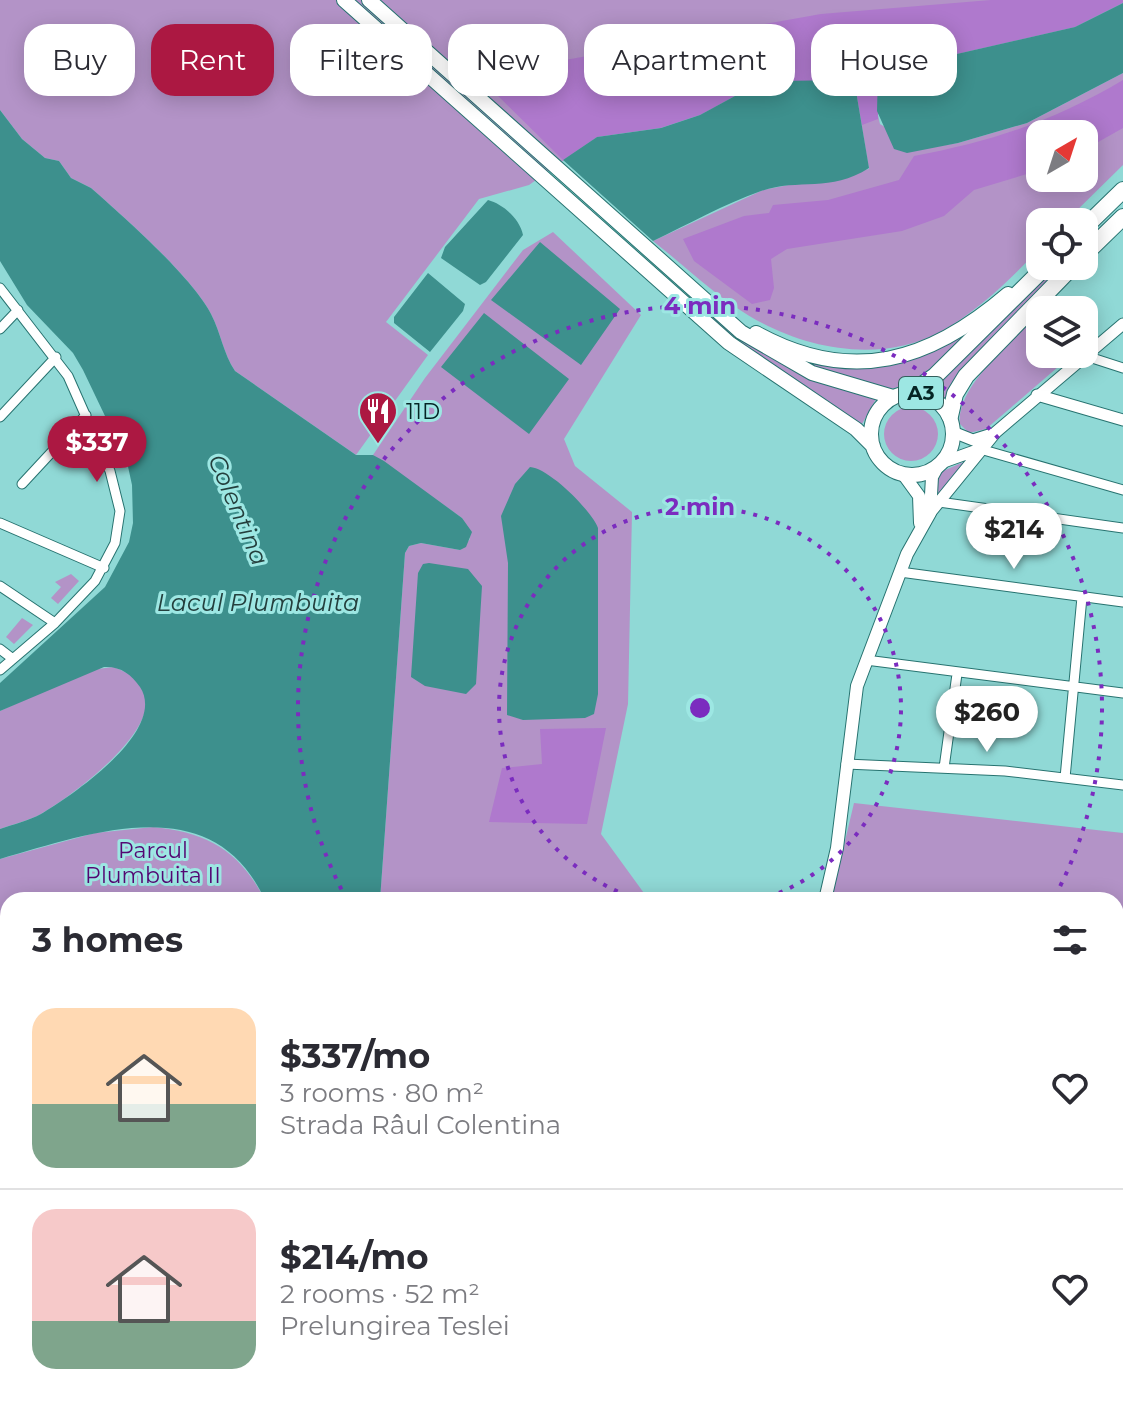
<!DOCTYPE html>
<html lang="en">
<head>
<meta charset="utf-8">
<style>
	body { margin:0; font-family:Montserrat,sans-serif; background:#f2f2f3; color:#2b2b33; height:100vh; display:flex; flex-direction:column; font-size:30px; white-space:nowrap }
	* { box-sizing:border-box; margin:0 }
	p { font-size:26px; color:#7c7c81 }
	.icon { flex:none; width:44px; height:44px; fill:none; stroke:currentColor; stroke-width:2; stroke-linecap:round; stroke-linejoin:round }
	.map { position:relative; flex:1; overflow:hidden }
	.panel { position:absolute; left:0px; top:892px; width:1124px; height:512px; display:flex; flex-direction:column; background:#fff; border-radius:24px 24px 0 0; box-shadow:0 4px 20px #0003 }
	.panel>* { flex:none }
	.guide { position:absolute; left:24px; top:24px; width:1076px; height:72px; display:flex; gap:16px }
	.needle { width:52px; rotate:39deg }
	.controls { position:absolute; left:1026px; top:120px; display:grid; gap:16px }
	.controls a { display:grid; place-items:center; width:72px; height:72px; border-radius:16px; background:#fff; box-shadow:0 4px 20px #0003; font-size:40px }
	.price { position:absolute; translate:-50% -68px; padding:0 18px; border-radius:28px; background:#fff; color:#222; font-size:26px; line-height:52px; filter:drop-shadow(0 2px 4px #0008) }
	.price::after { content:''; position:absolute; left:50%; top:48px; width:24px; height:18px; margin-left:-12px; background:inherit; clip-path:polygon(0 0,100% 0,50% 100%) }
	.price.active { background:#ac1842; color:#fff }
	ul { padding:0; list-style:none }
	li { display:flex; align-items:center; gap:24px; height:200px; padding:0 32px }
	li+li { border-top:2px solid #e1e1e2 }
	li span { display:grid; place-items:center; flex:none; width:224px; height:160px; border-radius:24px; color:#555 }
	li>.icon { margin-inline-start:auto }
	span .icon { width:96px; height:96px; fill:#fffc; stroke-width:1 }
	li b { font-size:34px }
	h2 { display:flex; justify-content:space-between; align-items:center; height:96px; padding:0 32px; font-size:34px }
	.chip { padding:0 28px; border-radius:24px; background:#fff; box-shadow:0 4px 20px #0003; font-size:28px; line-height:72px }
	.chip.active { background:#ac1842; color:#fff }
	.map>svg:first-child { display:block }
</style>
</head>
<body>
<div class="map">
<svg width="1123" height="1404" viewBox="0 0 1123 1404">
	<rect width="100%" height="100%" fill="#90d9d6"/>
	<path fill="#b393c7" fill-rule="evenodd" d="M0 0H1123L1075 27 878 72 877 111 880 124 921 149 958 143 1027 123 1123 73V165L1065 222H1040V248C1012 278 978 311 942 331 876 367 792 347 734 306 706 287 680 262 653 241L763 190 869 169 856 91 746 90 700 115 597 137 529 185 479 199 386 322 428 355 356 455 235 371C223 353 221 333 211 314 193 278 123 216 91 188L71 178 59 161 45 158 22 139 0 110ZM1040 134H1084V178H1040Z
		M553 232 641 315 564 439 575 466 632 512 628 704 601 834 649 900H380L405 553 409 546 421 543 460 550 470 539 462 518 373 455 425 378 523 250Z
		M1045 278 1047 281 1015 315 947 401 928 388Z
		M708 312 725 325 876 399 862 424 772 367 706 315Z
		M1039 314 1040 354H1073L986 429 969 433 960 424C955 387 1014 340 1039 314Z
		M979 325 914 384 889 389 806 365 799 357 929 352Z
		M884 434a27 27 0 1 1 54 0a27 27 0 1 1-54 0Z
		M968 460 937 497V480L941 472Z
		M71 574 79 581 58 604 51 598 61 587 55 582Z
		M22 618 33 625 14 644 6 637Z
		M113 667C207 698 77 793 41 814 28 821 13 824 0 829V711L90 670Z
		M854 803 1123 833V1239L1116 1237V900H831Z
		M153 827C207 832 240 851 265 900H8V1343L0 1347V859L95 833Z
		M340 1396H470L466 1404H337Z"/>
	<path fill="#af79cd" d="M991 0H1123V3L1075 27 878 72V119L862 125 856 91 746 90 700 115 661 128 597 137 563 160 492 90 565 60 821 14Z
		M1123 80V128L1084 150V134H1040V170L974 190 944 216 902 231 787 249 771 259 774 288 770 300 752 304 694 261 683 239 744 216 769 213 773 205 828 200 899 180 914 156C993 141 1054 121 1123 80Z
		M606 728 587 824 489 822 502 768 542 764 540 729Z"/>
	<path fill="#3d908d" d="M1123 3V73L1027 123 958 143 907 153 894 149 877 111 878 72 1075 27Z
		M845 80 856 91 869 168C830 193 798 178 761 191 724 204 689 224 653 241L563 160 597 137 661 128 700 115 746 90 780 81Z
		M0 110 22 139 45 158 59 161 71 178 91 188C123 216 193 278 211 314 221 333 223 353 235 371L356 455H373L384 461 462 518 472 532 466 547 460 550 421 543 409 546 405 553 380 900H265C213 787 92 833 0 859V829C14 824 28 821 41 814 73 795 168 730 140 687 131 674 120 666 104 667L0 711V683L105 587 129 542 133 523 132 485 127 462 83 370 73 353 27 305 0 261Z
		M488 200C503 204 520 219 523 235L486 282 480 285 441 258 445 247Z
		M540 242 620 309 581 365 491 300Z
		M428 273 465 304 463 311 430 352 394 323V317Z
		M484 313 569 379 529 434 441 367Z
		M530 467C549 468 592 511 598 528V694L594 714 585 718 523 720 507 715 508 563 501 516 515 484Z
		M429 563 468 569 482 586 476 684 466 694 425 686 411 677 418 573 423 564Z
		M8 1343V1396H340L337 1404H0V1347Z"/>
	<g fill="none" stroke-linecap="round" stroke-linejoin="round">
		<defs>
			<path id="minor" d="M0 288 68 376 110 471 120 511 115 543 95 581 55 623 0 670
				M0 329 18 310
				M1086 356 1123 368
				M0 417 56 357
				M980 449 1123 490
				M22 484 86 415
				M939 502 1123 528
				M0 523 104 568
				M900 572 1123 602
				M0 586 55 623
				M0 649 13 659
				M866 660 1123 693
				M846 764 1005 771 1123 785
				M944 768 957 674
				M1065 778 1082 597
				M1116 1244 1123 1245
				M1116 1292 1123 1260
				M1003 1396 1041 1404
				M523 1404 526 1396
				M676 1404 678 1396
				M779 1404 781 1396
				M881 1404 883 1396
				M986 1404 988 1396
				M1092 1404 1093 1396"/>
			<path id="tertiary" d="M1037 395 1123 420
				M953 432 973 440 992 434
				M941 463 980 449
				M930 513 996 432 1123 324"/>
			<path id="secondary" d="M903 474 919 496 920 523
				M825 900 837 848 857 686 907 554 930 513 932 477 938 466
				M589 1404 594 1396"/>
			<path id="trunk" d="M344 0 729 343 856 429 873 446
				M369 0 741 332 812 373 893 397
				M756 333C852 386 930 361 1008 294
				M871 434a41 41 0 1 1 82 0a41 41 0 1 1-82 0Z"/>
			<path id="motorway" d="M1084 228 1123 190
				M1084 255 1123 217
				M912 392 935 376 1046 266
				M950 416 955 394 966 376 1073 266"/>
		</defs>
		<use href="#minor" stroke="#277370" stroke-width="11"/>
		<use href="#tertiary" stroke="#277370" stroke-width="13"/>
		<use href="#secondary" stroke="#277370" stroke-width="14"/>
		<use href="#trunk" stroke="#277370" stroke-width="16"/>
		<use href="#motorway" stroke="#277370" stroke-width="18"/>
		<use href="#minor" stroke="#fff" stroke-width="9"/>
		<use href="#tertiary" stroke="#fff" stroke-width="11"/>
		<use href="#secondary" stroke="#fff" stroke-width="12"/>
		<use href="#trunk" stroke="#fff" stroke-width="14"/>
		<use href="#motorway" stroke="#fff" stroke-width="16"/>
	</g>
	<g fill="none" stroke="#7b2cbf" stroke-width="4" stroke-dasharray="4 8">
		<path d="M640 900A201 201 0 1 1 760 900"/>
		<path d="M347 900A402 402 0 1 1 1053 900"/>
	</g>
	<defs>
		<symbol id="restaurant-pin" viewBox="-11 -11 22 30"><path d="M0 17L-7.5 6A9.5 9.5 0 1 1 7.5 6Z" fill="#ac1842" stroke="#9de7e3"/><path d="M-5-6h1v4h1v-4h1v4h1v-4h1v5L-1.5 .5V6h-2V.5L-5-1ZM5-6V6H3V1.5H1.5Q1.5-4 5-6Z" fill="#fff"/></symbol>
	</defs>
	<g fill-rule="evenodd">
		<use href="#restaurant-pin" x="356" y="389" width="44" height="60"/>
	</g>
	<g text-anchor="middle" stroke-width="6" stroke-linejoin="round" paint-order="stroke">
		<rect fill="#9de7e3" stroke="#335f5d" stroke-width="2" x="899" y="377" width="44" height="32" rx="6"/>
		<g font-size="20" font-weight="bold" fill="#052524">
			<text x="921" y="400">A3</text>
		</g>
		<g font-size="22" fill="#052524" stroke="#9de7e3" text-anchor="start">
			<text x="406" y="419">11D</text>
		</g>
		<g font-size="22" fill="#540772" stroke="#9de7e3">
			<text x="153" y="858">Parcul<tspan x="153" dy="25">Plumbuita II</tspan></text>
		</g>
		<g font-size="24" font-style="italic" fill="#243f3d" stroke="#9de7e3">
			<text transform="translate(238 510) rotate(67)" y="8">Colentina</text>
			<text x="258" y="611">Lacul Plumbuita</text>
		</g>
	</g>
	<circle cx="700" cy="708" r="12" fill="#7b2cbf" stroke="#9de7e3" stroke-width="4"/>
	<g font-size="24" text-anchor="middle" font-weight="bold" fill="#7b2cbf" stroke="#9de7e3" stroke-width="6" stroke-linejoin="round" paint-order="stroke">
		<text x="700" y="314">4 min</text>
		<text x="700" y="515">2 min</text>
	</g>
</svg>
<div class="controls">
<a><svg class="needle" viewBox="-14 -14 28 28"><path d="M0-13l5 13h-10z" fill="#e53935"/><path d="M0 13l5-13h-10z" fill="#7c7c81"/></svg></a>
<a><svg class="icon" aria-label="locate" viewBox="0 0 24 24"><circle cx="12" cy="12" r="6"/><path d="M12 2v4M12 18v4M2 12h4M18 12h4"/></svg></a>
<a><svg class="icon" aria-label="layers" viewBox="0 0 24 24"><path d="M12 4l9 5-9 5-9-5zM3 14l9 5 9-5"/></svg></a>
</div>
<b class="price active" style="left:97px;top:484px">$337</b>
<b class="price" style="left:1014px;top:571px">$214</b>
<b class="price" style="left:987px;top:754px">$260</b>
<div class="guide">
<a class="chip">Buy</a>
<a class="chip active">Rent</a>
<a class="chip">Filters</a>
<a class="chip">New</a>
<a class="chip">Apartment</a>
<a class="chip">House</a>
</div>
<section class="panel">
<h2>3 homes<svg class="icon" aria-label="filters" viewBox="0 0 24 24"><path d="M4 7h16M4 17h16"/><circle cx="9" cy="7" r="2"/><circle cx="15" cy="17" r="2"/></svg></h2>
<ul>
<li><span style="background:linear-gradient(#ffd9b3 60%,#7fa58c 0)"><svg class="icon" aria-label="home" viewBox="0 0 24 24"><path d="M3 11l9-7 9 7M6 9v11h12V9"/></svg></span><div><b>$337/mo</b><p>3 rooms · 80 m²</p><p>Strada Râul Colentina</p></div><svg class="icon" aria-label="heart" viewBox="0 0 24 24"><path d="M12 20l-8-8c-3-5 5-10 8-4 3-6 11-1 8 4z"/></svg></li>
<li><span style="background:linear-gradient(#f6c9c9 70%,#7fa58c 0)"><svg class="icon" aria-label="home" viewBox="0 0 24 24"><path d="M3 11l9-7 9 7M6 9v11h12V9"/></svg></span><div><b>$214/mo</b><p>2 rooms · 52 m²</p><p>Prelungirea Teslei</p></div><svg class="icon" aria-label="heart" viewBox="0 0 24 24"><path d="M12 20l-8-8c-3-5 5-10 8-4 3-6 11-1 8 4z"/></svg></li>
</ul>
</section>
</div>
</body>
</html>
